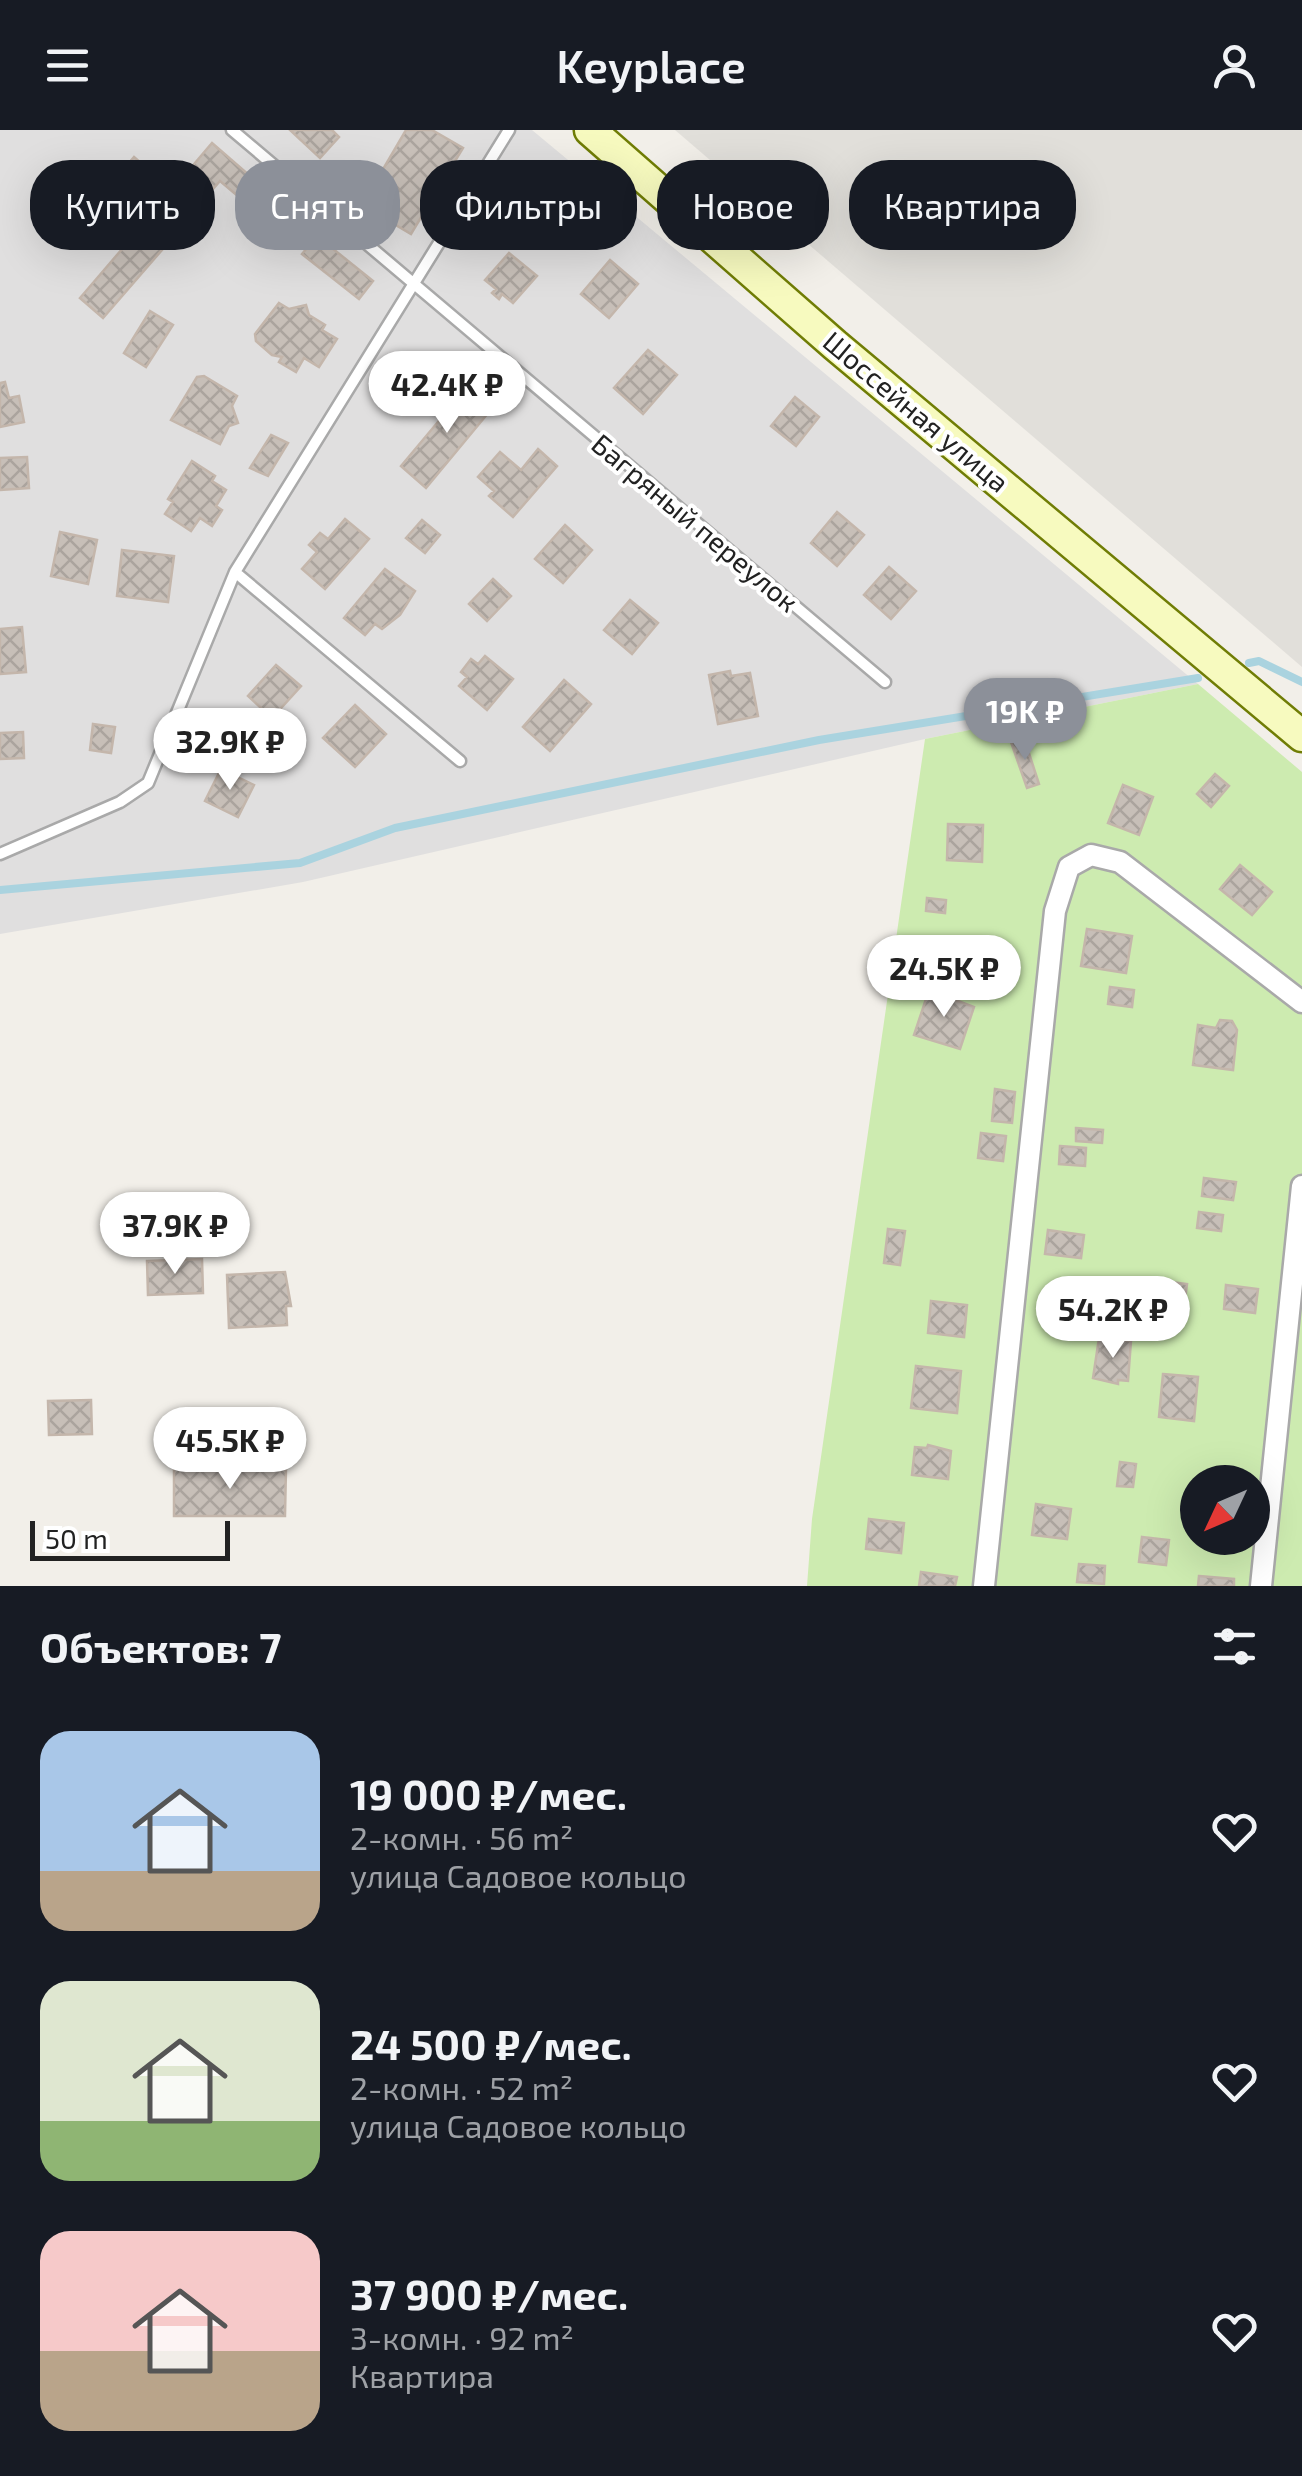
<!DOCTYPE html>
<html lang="ru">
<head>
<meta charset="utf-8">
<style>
	body { margin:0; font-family:"Exo 2",sans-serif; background:#20242c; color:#f1f3f6; height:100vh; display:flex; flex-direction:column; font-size:38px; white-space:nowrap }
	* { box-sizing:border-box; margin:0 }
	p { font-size:32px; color:#9ea1a6 }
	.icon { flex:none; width:55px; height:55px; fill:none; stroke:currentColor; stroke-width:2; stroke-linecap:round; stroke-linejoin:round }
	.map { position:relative; height:1456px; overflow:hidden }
	.panel { display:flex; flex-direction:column; background:#171b24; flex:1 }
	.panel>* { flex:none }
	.top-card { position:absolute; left:30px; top:30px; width:1242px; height:90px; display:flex; gap:20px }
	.needle { width:65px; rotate:226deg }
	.tools { position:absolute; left:1180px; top:1335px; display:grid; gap:20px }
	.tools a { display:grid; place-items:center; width:90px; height:90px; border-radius:50%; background:#171b24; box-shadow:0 10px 40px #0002; font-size:50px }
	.scale { position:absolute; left:30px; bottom:25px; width:200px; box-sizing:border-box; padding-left:10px; border:5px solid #222; border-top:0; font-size:28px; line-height:35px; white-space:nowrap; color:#222; -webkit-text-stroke:8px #fff; paint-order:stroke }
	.price { position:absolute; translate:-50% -85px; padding:0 22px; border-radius:35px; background:#fff; color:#222; font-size:32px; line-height:65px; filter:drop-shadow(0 2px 5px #0008) }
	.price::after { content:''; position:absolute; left:50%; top:60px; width:30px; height:22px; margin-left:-15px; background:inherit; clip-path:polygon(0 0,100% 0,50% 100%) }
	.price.current { background:#8c9099; color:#fff }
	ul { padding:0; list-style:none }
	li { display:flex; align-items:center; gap:30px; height:250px; padding:0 40px }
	li span { display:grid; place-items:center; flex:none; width:280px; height:200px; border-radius:30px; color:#555 }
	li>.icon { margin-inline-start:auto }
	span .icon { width:120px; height:120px; fill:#fffc; stroke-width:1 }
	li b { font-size:42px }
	h2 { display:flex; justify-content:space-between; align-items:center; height:120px; padding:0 40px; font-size:42px }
	.tag { padding:0 35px; border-radius:40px; background:#171b24; box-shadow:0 10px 40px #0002; font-size:35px; line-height:90px }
	.tag.current { background:#8c9099; color:#fff }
	header { display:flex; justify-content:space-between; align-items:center; height:130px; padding:0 40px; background:#171b24; font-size:45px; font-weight:600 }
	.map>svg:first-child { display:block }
</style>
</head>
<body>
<header><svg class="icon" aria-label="menu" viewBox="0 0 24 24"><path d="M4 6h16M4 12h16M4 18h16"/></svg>Keyplace<svg class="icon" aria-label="person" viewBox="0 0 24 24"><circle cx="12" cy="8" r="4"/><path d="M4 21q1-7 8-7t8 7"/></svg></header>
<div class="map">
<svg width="1302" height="1456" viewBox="0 0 1302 1456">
	<defs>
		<pattern id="building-cross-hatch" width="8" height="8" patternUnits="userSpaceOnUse" patternTransform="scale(2.5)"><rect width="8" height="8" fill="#c7bfb8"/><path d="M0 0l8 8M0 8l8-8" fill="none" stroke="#aba49e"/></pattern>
	</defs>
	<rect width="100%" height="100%" fill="#f2efe9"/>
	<path fill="#e0dfdf" d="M0 0H532L1198 554 925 609 303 752 0 804Z"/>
	<path fill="#e1dfda" d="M675 0H1302V537Z"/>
	<path fill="#cdebb0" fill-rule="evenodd" d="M1198 554 1302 642V1456H807L812 1389 925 609ZM1198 1352H1252V1408H1198Z"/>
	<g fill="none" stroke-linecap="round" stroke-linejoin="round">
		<path stroke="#aad3df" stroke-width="8" d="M1249 533 1259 531 1302 552
			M0 760 300 733 395 698 819 610 1198 548"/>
	</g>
	<path fill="url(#building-cross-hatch)" stroke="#c4b6ab" stroke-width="2.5" d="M290 0H332L339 7 320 28Z
		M406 0H432L463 18 411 104 362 75Z
		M212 13 280 72 265 89 220 51 206 67 183 47Z
		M134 27 184 71 157 103 168 113 103 188 80 168 135 104 96 71Z
		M317 106 373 151 359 169 302 124Z
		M509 123 537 146 513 173 502 164 499 169 492 163 496 159 485 150Z
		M610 130 638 154 609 188 581 164Z
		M279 173 289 179 306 175 309 185 325 195 322 200 337 209 319 237 304 228 296 242 279 232 282 227 272 225 256 211 255 204Z
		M150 181 173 195 146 237 124 223Z
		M648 220 677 245 643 284 614 258Z
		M204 246 237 266 232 276 238 293 229 296 220 314 171 290 197 247Z
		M5 252 9 268 19 266 24 292 0 297V253Z
		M469 255 494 276 426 358 401 336Z
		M795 267 819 287 796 316 771 296Z
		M271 305 288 313 268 346 250 338Z
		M538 319 557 336 513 387 489 366 494 361 478 347 500 322 521 340Z
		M27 327 29 358 0 360V328Z
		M192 331 215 346 212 351 226 360 216 376 222 380 212 396 200 388 191 401 165 384 173 372 168 369Z
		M837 382 864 405 837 436 811 413Z
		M345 389 369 409 325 459 302 439 317 422 309 415 320 403 328 409Z
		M422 390 440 405 425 423 406 408Z
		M565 395 592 420 563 453 535 429Z
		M60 402 97 410 88 454 51 446Z
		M122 420 174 426 168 472 117 466Z
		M889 437 916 461 891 489 864 465Z
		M385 439 415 461 400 485 382 499 375 494 365 505 344 488Z
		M493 449 511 466 487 491 469 474Z
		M630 470 658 493 632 524 604 500Z
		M22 497 26 542 0 544V499Z
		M485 526 513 549 487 580 459 556 467 547 461 542 471 529 478 534Z
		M276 535 301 556 272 588 248 566Z
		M730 541 731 546 750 543 758 586 718 594 709 545Z
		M564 550 591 574 550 621 523 597Z
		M355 575 386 604 355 637 323 608Z
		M93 594 115 597 111 623 90 620Z
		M23 602 24 628 0 629V603Z
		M1024 608 1039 654 1027 658 1011 612Z
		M221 639 254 655 238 687 205 671Z
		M1215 644 1229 656 1211 677 1197 664Z
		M1123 655 1153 667 1139 705 1108 693Z
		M948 694 983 695 982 732 947 730Z
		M1240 735 1272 762 1252 785 1220 759Z
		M927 768 946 770 945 783 926 781Z
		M1087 799 1132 806 1126 843 1081 836Z
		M1110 857 1134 860 1132 877 1108 874Z
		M929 860 974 877 960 919 914 905Z
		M1220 890 1232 891 1237 900 1233 940 1193 935 1198 895 1216 898Z
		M995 959 1015 962 1012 993 992 991Z
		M1076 998 1103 1000 1102 1013 1076 1011Z
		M981 1003 1006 1006 1003 1031 978 1028Z
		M1060 1016 1086 1018 1085 1036 1059 1034Z
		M1204 1048 1236 1052 1233 1070 1202 1066Z
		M1199 1082 1223 1085 1221 1101 1197 1098Z
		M888 1099 905 1101 900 1135 884 1133Z
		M1048 1100 1084 1105 1081 1128 1045 1124Z
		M202 1129 203 1163 148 1165 147 1131Z
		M285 1142 291 1176H286L287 1195 229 1198 227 1145Z
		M1163 1151 1187 1154 1183 1185 1159 1181Z
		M1226 1155 1258 1159 1255 1183 1224 1179Z
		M931 1171 967 1175 964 1207 928 1203Z
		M1099 1208 1131 1211 1128 1251 1118 1250V1254L1093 1248Z
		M916 1236 961 1241 957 1283 911 1278Z
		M1163 1244 1198 1247 1194 1291 1159 1287Z
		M91 1270 92 1304 49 1305 48 1271Z
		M928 1315 951 1321 948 1349 912 1345 915 1317 927 1318Z
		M1120 1332 1136 1334 1133 1357 1117 1356Z
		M174 1338H286L285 1386H174Z
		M1036 1374 1071 1379 1067 1409 1032 1405Z
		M869 1389 904 1393 901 1423 866 1419Z
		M1142 1407 1169 1410 1166 1435 1139 1432Z
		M1079 1434 1105 1436 1104 1454 1077 1452Z
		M921 1442 957 1447 955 1456H919Z
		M1199 1446 1234 1449V1456H1198Z"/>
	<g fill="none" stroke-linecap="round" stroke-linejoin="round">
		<defs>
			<path id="service" d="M232 0 885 552
				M235 442 460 631
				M0 724 120 672 148 653 235 442 509 0"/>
			<path id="minor" d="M984 1456 1055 781 1069 737 1091 725 1120 732 1302 872
				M1261 1456 1302 1056"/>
			<path id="secondary" d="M590 0 835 215 1302 606"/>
		</defs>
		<use href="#service" stroke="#a9a9a9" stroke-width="15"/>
		<use href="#minor" stroke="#a9a9a9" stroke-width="25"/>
		<use href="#secondary" stroke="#707d05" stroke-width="35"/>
		<use href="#service" stroke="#fff" stroke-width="10"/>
		<use href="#minor" stroke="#fff" stroke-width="20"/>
		<use href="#secondary" stroke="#f7fabf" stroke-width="30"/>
	</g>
	<g text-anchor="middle" stroke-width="8" stroke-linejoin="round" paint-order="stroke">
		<g font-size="28" fill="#222" stroke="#fff">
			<text transform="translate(916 282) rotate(40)" y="10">Шоссейная улица</text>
			<text transform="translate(695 393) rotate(40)" y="10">Багряный переулок</text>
		</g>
	</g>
</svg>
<div class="tools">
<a><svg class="needle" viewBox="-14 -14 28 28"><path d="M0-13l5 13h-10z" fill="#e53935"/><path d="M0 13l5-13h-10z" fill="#9ea1a6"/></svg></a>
</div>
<div class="scale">50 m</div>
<b class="price" style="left:447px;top:306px">42.4K ₽</b>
<b class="price current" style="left:1025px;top:633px">19K ₽</b>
<b class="price" style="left:230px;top:663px">32.9K ₽</b>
<b class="price" style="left:944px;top:890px">24.5K ₽</b>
<b class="price" style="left:175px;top:1147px">37.9K ₽</b>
<b class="price" style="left:1113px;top:1231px">54.2K ₽</b>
<b class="price" style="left:230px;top:1362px">45.5K ₽</b>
<div class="top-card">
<a class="tag">Купить</a>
<a class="tag current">Снять</a>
<a class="tag">Фильтры</a>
<a class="tag">Новое</a>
<a class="tag">Квартира</a>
</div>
</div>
<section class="panel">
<h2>Объектов: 7<svg class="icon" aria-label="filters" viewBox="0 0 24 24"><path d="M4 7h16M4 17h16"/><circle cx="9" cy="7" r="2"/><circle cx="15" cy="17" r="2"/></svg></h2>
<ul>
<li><span style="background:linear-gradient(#a9c7e8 70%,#b9a48a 0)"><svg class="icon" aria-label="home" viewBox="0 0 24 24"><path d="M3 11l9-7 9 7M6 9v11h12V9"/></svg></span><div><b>19 000 ₽/мес.</b><p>2-комн. · 56 m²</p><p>улица Садовое кольцо</p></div><svg class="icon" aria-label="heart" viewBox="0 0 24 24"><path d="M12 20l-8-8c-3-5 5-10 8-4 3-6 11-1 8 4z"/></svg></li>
<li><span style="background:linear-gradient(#dfe7d0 70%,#8fb573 0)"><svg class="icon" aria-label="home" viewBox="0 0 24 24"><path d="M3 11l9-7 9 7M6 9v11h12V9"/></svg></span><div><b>24 500 ₽/мес.</b><p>2-комн. · 52 m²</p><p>улица Садовое кольцо</p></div><svg class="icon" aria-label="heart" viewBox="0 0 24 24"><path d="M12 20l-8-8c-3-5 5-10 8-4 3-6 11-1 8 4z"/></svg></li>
<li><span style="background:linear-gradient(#f6c9c9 60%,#b9a48a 0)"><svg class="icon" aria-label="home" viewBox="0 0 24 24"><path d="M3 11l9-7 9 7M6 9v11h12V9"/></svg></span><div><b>37 900 ₽/мес.</b><p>3-комн. · 92 m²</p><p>Квартира</p></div><svg class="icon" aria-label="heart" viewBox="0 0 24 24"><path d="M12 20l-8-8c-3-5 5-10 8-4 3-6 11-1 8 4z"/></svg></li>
</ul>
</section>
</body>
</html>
